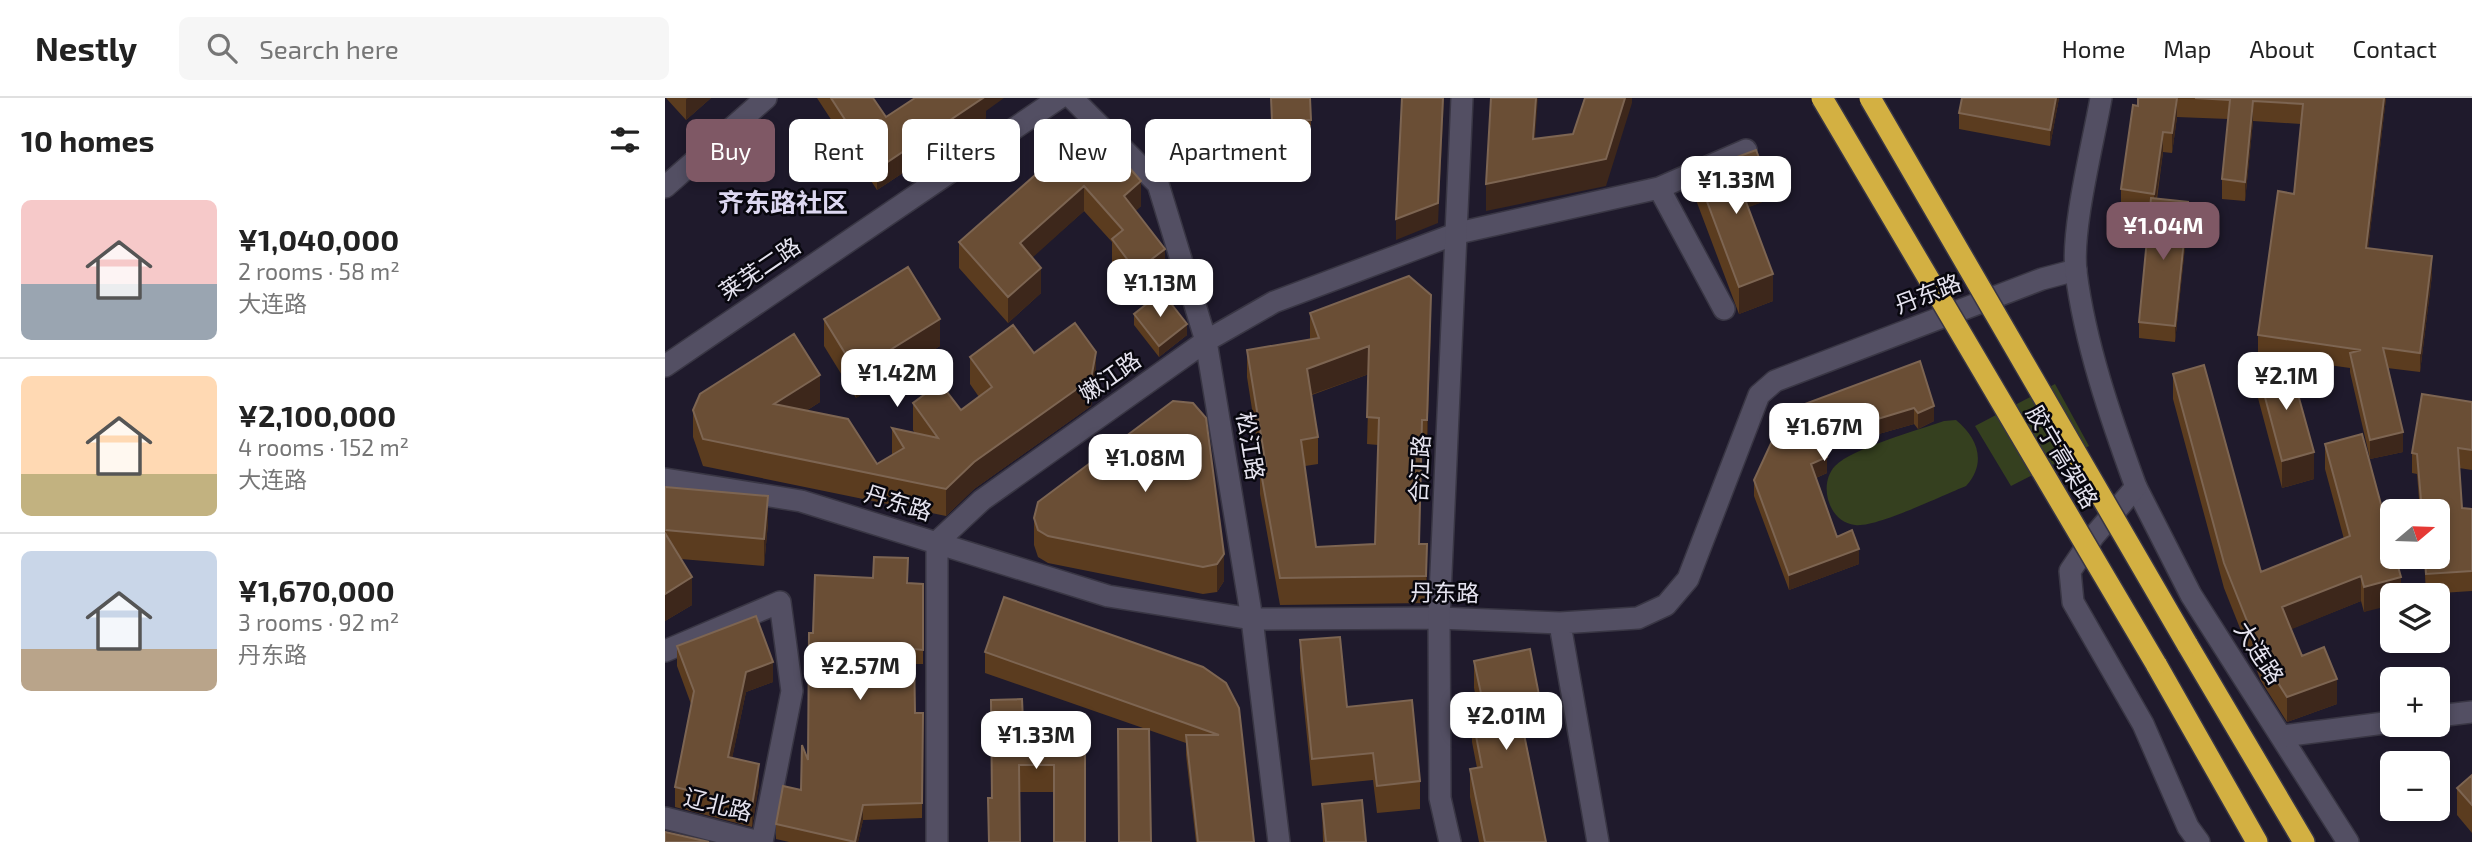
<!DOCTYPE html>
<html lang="en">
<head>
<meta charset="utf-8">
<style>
	body { margin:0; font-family:"Exo 2","Noto Sans SC",sans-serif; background:#f6f6f6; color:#222; height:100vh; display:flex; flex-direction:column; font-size:26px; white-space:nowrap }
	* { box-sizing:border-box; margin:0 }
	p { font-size:23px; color:#767676 }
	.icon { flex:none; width:38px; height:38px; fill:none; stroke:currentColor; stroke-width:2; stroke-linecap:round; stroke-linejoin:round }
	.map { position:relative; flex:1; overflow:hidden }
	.drawer { display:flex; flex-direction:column; background:#fff; width:665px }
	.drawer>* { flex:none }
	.guide { position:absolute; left:21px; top:21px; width:665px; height:63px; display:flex; gap:14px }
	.needle { width:46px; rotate:71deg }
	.controls { position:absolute; left:1715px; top:401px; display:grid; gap:14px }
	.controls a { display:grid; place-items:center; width:70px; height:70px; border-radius:10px; background:#fff; box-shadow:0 4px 10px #0003; font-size:35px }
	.price { position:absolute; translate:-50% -60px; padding:0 16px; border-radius:14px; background:#fff; color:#222; font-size:23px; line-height:46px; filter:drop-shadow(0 2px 4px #0008) }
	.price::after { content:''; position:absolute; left:50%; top:42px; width:21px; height:16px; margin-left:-10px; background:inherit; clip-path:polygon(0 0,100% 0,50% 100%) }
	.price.on { background:#7f5865; color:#fff }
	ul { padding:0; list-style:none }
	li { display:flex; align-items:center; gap:21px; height:175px; padding:0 21px }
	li+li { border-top:2px solid #e0e0e0 }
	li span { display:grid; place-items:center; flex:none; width:196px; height:140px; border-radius:10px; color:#555 }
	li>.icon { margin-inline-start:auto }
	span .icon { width:84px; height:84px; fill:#fffc; stroke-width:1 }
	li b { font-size:30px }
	h2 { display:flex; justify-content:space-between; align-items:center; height:84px; padding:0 21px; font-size:30px }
	.chip { padding:0 24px; border-radius:10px; background:#fff; box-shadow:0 4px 10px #0003; font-size:24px; line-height:63px }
	.chip.on { background:#7f5865; color:#fff }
	header { display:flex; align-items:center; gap:42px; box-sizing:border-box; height:98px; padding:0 35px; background:#fff; border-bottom:2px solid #e0e0e0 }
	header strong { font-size:33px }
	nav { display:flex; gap:38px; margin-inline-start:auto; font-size:24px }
	.search { width:490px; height:63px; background:#f6f6f6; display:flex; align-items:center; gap:18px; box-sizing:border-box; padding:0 24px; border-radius:10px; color:#767676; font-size:26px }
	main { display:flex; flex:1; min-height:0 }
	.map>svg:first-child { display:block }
</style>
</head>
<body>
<header>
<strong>Nestly</strong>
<div class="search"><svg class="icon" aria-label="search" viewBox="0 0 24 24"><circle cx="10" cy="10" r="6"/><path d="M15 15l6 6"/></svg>Search here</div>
<nav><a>Home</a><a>Map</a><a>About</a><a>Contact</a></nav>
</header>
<main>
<section class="drawer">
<h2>10 homes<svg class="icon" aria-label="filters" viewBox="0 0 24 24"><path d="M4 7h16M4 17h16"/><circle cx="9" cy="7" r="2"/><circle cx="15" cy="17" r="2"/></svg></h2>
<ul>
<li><span style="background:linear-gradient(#f6c9c9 60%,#9aa5b1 0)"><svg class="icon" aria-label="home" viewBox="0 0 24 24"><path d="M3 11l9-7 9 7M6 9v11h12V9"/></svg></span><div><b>¥1,040,000</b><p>2 rooms · 58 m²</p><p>大连路</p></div></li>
<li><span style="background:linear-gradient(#ffd9b3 70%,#c2b280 0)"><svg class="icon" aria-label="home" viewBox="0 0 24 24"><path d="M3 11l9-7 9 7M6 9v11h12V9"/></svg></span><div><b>¥2,100,000</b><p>4 rooms · 152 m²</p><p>大连路</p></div></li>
<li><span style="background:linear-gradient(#c9d6e8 70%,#b9a48a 0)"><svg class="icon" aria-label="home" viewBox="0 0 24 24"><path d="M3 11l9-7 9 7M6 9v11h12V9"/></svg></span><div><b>¥1,670,000</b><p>3 rooms · 92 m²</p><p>丹东路</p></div></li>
</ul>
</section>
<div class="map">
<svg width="1807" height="744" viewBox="0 0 1807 744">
	<rect width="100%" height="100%" fill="#1f1a2c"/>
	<path fill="#35401f" d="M1390 286 1424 348 1346 388 1310 328Z
		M1291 322C1313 340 1322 365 1301 388 1278 397 1211 430 1190 427 1163 424 1153 386 1170 368 1187 350 1254 332 1279 323Z"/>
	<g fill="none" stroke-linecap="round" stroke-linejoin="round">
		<defs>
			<path id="street" d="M407 0 493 86 541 243 587 521 614 744
				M0 89 101 0
				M994 90 1059 211
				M0 268 394 0
				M0 381 136 403 443 498 587 521 774 520 895 525 973 520 1001 507 1023 481 1094 297 1110 283 1377 181 1411 172
				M1471 389 1526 497 1683 744
				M896 532 933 744
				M0 553 115 504 127 593 97 744
				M1773 618 1807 614
				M1618 638 1727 624
				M0 720 94 744
				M272 744V444L317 402 541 243 609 204 793 135 994 90 1081 52"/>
			<path id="secondary" d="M1436 0C1428 46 1406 131 1411 174 1420 246 1446 321 1471 389L1428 439 1405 473 1408 504 1478 626 1523 729 1534 744
				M785 744 775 700 774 520 797 0"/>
			<path id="highway" d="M1522 546 1639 744
				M1491 566 1592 744"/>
		</defs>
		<use href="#street" stroke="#393644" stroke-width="24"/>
		<use href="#secondary" stroke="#393644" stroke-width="24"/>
		<use href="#highway" stroke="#393644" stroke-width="24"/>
		<use href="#street" stroke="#534f63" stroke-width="21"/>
		<use href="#secondary" stroke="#534f63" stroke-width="21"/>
		<use href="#highway" stroke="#d3b042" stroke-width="21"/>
		<defs>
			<path id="highway-bridge" d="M1157 0 1491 566
				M1205 0 1522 546"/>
		</defs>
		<use href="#highway-bridge" stroke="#393644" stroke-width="24" stroke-linecap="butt"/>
		<use href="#highway-bridge" stroke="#d3b042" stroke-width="21"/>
	</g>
	<path fill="#5b3c1f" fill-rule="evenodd" d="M1 0H46L21 22Z
		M152 0H208L221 19 321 13V20L212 92Z
		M606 0H645L646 28H607Z
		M1394 0 1385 48 1294 31V15Z
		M1473 0H1721L1703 150 1767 177 1755 274 1722 270 1738 354 1705 361 1685 274V270L1593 257V237L1629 96 1636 26 1588 23 1580 103 1557 101V81L1563 21 1512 19 1507 55 1498 54 1492 101 1523 120 1510 244 1474 240V224L1485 115 1456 111V91L1473 8Z
		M427 27 476 108 470 113 500 176 471 198 447 166V144L419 113 367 159 376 195 343 225 294 170V144Z
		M1031 74 1100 103 1083 109 1108 203 1074 216 1031 102Z
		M645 215 766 224 762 349H757L754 446 762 473 761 505 615 507 595 396V369H596L582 279V252L645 242ZM704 276 702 346 713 347 710 446 651 449 640 368 653 366V339L647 297Z
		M469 216 522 237 494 259 469 227Z
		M159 221 275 248 191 300 159 248Z
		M369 255 431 281 426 308 309 391 281 418 38 368 28 339V312L155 304 141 313 212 366 227 357V330L250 335 248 332V305L296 312 314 299 305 286V259Z
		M1255 263 1269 323 1253 331 1249 326 1196 341 1194 337 1159 350 1162 375 1151 380 1172 439 1194 466 1124 492 1089 398V382Z
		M1593 273 1649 381 1617 390 1593 300Z
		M1508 276 1596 474 1679 441 1660 371V346L1736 497 1699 514 1696 503 1626 531 1637 558 1672 606 1622 624 1596 583 1559 490 1508 301Z
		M508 303 559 483 552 494 538 496 383 465 373 459 369 447V420Z
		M1807 304V372L1794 370 1797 410 1807 411V493L1761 496 1759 458H1773V413H1755L1752 376 1747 375V355Z
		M0 389 103 425 99 468 16 461 27 507 0 523Z
		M242 485 258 486V566H249L250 615H258L257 720 198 722 193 744H124L111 741V726L136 692 143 662 148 535Z
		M635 542 682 609 755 683V711L712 715 708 682 647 688 635 570Z
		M12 548 108 584 81 594 67 660 94 686 87 729 10 709V689L26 606 12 568Z
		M320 554 574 610 589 744H531L521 657V645L320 575Z
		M809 563 874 597V624L858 628 881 744H814L805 699V671L812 670 807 644V617L814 615 809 590Z
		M420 622 389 694H354L355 744H323V700H327L358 623Z
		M1807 677V735L1792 717V690Z
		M657 706 701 744H658Z"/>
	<path fill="#3d271b" d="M23 0H46L21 22V1Z
		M317 0H339L321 13V20L212 92V71Z
		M778 0H779L773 125 731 142V121Z
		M871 0H873L868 69V41Z
		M960 0H967V5L941 88 821 113V86L941 61Z
		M1391 0H1394L1385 48V32Z
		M1512 0V19L1507 55V35Z
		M1719 0H1721L1701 169V150Z
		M1588 3V23L1580 103V84Z
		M1498 34V54L1489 116V96Z
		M1100 75V103L1074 113V85Z
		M476 83V108L459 124V98Z
		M419 88V113L355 171V145Z
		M1523 104V120L1510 244V228Z
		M500 151V176L471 198V173Z
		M1767 158V177L1755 274V255Z
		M376 170V195L343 225V199Z
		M1108 176V203L1074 216V189Z
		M766 197V224L762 349V322Z
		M275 221V248L191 300V273Z
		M522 226V237L494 259V248Z
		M704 248V276L642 298V271Z
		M431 254V281L426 308 309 391 281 418V391Z
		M155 277V304L109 333V306Z
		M1269 308V323L1253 331V315Z
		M1249 310V326L1196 341V326Z
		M1194 321V337L1154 352V336Z
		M757 322V349L754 474V446Z
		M1738 334V354L1705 361V342Z
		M1649 354V381L1617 390V363Z
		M1162 359V375L1146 382V366Z
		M103 398V425L99 468V441Z
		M762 446V473L761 505V478Z
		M1194 451V466L1124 492V477Z
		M559 456V483L552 494V466Z
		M1696 478V503L1617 535V509Z
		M27 479V507L0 523V496Z
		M1736 479V497H1727V507L1699 514V489Z
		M108 564V584L81 594 63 680V659L81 574Z
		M1672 581V606L1622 624V599Z
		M94 666V686L87 729V708Z
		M198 707V722L193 744H190Z"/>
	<path fill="#6a4e35" stroke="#7d6552" stroke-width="2" fill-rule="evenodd" d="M166 0H208L221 19 250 0H318L212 71Z
		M606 0H645L646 22H607Z
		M737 0H778L773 105 731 121Z
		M826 0H871L868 41 908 36 920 0H960L941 61 821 86Z
		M1297 0H1391L1385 32 1294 15Z
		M1473 0H1512L1507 35 1498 34 1489 96 1456 91 1468 7 1473 8Z
		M1530 0H1719L1701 150 1767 158 1755 255 1718 250 1738 334 1705 342 1685 255 1696 252 1593 237 1613 93 1629 96 1638 6 1588 3 1580 84 1557 81 1565 2Z
		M427 27 476 83 459 98 500 151 471 173 447 141 458 132 419 88 355 145 376 170 343 199 294 144Z
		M1091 52 1100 75 1074 85 1108 176 1074 189 1031 74Z
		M1486 100 1523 104 1510 228 1474 224Z
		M243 169 275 221 191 273 159 221Z
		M744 178 766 197 762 322H757L754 446H762L761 478 615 480 595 369 601 368 582 252 654 240 645 215ZM704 248 702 319 714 320 710 446 651 449 636 342 653 339 642 271Z
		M497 194 522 226 494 248 469 216Z
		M410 225 431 254 426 281 309 364 281 391 38 341 28 312 35 296 129 236 155 277 109 306 183 321 212 366 239 350 227 330 273 340 248 305 275 285 296 312 327 289 305 259 348 227 369 255Z
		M1255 263 1269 308 1253 315 1249 310 1196 326 1194 321 1154 336 1162 359 1146 366 1172 439 1187 432 1194 451 1124 477 1089 382 1121 313Z
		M1624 264 1649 354 1617 363 1593 273Z
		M1539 267 1596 474 1685 438 1660 346 1697 336 1727 447V458H1730L1736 479 1699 489 1696 478 1617 509 1637 558 1659 549 1672 581 1622 599 1596 558 1559 465 1508 276Z
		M1757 296 1807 304V352L1793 350 1797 410 1807 411V473L1761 476 1760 458H1773V413H1757L1752 356 1747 355Z
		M508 303 528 305 541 320 559 456 552 466 538 469 383 438 373 432 369 420 373 404Z
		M0 389 103 398 99 441 0 432Z
		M0 435 27 479 0 496Z
		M209 459 243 460 242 485 258 486V552L249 551 250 615H258L257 705 198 707 190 744 111 726 118 688 136 692 137 647 143 662 144 535H148L150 477 208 480Z
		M339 499 538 569 561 585 574 610 589 744H533L521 637H554L320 554Z
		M91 518 108 564 81 574 63 659 94 666 87 708 10 689 29 593 12 548Z
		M675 539 682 609 747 602 755 683 712 688 708 655 647 661 635 542Z
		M865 551 874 597 852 602 881 744H820L805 671 817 669 807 617 820 614 809 563Z
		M357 601 358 623 420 622V744H389V667H354L355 744H324L323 700H327L326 602Z
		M453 631H484L486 744H454Z
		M1807 677V707L1792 690Z
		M697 702 701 744H661L657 706Z
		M0 734 44 744H0Z"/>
	<g text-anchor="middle" stroke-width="5" stroke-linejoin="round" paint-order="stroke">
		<g font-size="23" fill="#e5e3ef" stroke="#08070e">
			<text transform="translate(95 171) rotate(-34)" y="8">莱芜二路</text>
			<text transform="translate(1263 196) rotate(-21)" y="8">丹东路</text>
			<text transform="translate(445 279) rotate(-35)" y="8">嫩江路</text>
			<text transform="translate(585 348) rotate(81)" y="8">松江路</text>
			<text transform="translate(1397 359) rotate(59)" y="8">胶宁高架路</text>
			<text transform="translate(755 371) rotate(-87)" y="8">合江路</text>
			<text transform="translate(233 405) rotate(17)" y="8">丹东路</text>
			<text transform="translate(780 495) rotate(1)" y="8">丹东路</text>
			<text transform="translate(1594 555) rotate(57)" y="8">大连路</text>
			<text transform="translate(53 707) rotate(14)" y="8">辽北路</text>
		</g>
		<g font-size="26" font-weight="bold" fill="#ddd8f1" stroke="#08070e">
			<text x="118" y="114">齐东路社区</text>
		</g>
	</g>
</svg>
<div class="controls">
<a><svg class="needle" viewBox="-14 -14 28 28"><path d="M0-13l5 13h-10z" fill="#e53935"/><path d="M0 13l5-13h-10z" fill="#767676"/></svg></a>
<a><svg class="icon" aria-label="layers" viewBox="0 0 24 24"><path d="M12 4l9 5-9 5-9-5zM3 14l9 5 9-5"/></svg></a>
<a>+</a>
<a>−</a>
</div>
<b class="price" style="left:1071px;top:118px">¥1.33M</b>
<b class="price on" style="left:1498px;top:164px">¥1.04M</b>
<b class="price" style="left:495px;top:221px">¥1.13M</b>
<b class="price" style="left:232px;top:311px">¥1.42M</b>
<b class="price" style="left:1621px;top:314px">¥2.1M</b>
<b class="price" style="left:1159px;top:365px">¥1.67M</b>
<b class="price" style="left:480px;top:396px">¥1.08M</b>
<b class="price" style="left:195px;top:604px">¥2.57M</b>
<b class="price" style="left:841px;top:654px">¥2.01M</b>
<b class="price" style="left:371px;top:673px">¥1.33M</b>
<div class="guide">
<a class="chip on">Buy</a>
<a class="chip">Rent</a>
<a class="chip">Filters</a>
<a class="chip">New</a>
<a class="chip">Apartment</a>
</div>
</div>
</main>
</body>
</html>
